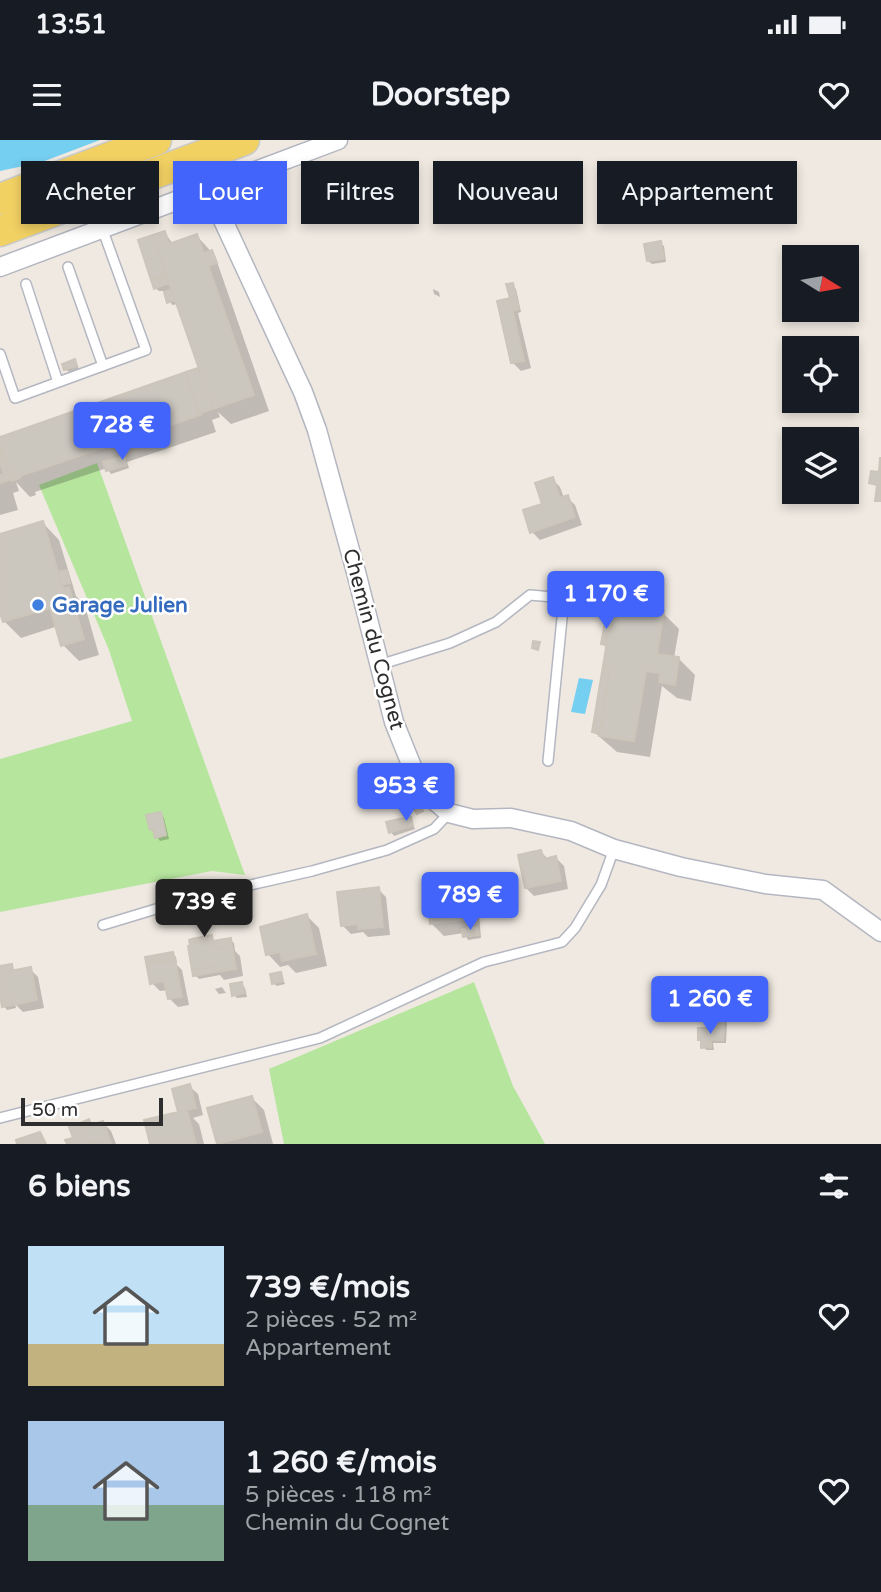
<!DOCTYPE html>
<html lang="fr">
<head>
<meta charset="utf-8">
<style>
	body { margin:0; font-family:"Varela Round",sans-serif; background:#242831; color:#f1f3f6; height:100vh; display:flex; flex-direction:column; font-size:26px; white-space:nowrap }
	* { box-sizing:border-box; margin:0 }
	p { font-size:23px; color:#9ea1a6 }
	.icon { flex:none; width:38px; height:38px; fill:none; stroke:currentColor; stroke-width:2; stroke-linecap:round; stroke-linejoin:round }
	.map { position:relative; height:1004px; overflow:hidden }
	.panel { display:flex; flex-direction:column; background:#171b24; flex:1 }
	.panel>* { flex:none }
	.hud { position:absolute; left:21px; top:21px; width:840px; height:63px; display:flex; gap:14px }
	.needle { width:46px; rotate:101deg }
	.controls { position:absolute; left:782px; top:105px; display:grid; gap:14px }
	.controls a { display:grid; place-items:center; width:77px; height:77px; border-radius:0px; background:#171b24; box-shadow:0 4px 10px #0003; font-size:35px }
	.scale { position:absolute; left:21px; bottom:18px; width:142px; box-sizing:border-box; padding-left:7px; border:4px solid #2e2e2e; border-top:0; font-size:19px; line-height:24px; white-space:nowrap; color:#2e2e2e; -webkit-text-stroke:5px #fff; paint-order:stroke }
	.price { position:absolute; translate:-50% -60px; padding:0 16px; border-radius:7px; background:#4264fb; color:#fff; font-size:23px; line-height:46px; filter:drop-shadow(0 2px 4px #0008) }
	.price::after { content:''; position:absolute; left:50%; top:42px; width:21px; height:16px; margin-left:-10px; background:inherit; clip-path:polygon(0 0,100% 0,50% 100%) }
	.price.current { background:#222; color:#fff }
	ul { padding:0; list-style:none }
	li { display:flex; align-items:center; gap:21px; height:175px; padding:0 28px }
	li span { display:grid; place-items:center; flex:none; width:196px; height:140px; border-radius:0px; color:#555 }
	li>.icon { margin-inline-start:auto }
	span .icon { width:84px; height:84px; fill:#fffc; stroke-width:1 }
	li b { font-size:30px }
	h2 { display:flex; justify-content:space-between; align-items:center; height:84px; padding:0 28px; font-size:30px }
	.chip { padding:0 24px; border-radius:0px; background:#171b24; box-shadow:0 4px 10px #0003; font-size:24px; line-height:63px }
	.chip.current { background:#4264fb; color:#fff }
	.status { display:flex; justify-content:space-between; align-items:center; height:49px; padding:0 35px; background:#171b24; direction:ltr }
	.status svg { height:19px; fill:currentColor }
	header { display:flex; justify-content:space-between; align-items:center; height:91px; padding:0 28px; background:#171b24; font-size:32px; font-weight:700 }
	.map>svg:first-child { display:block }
</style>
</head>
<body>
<div class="status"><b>13:51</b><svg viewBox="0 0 49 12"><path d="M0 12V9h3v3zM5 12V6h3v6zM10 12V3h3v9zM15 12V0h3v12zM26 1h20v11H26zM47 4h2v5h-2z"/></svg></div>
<header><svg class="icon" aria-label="menu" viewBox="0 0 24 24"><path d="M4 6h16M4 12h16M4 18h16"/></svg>Doorstep<svg class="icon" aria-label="heart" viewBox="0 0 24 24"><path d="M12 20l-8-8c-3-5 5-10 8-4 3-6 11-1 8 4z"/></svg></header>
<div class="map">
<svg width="881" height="1004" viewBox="0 0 881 1004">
	<rect width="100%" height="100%" fill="#efe9e1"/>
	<path fill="#b6e59e" d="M97 323 245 735 212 731 0 772V619L132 581 109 510 39 345Z
		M474 842 513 946 545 1004H284L269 929Z"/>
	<path fill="#75cff0" d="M0 0H100L42 22 0 31Z
		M579 538 593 540 585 574 571 572Z"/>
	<path fill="#0003" d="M165 93 173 104 197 96 215 116 269 271 231 284 218 272 220 277 212 280 216 292 127 322 129 328 111 334 107 328 35 352 36 355 30 357 16 342 19 351 13 353 18 370 0 375V299L198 230 203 234 178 164 172 165 165 151H159L155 148 140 101Z
		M660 103 664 106 666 122 652 124 648 121Z
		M512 145 516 149 521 172 518 173 531 228 521 231 513 223 509 160 513 164 509 146Z
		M433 149 439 152 440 157 434 154Z
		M75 221 79 229 69 232 65 229Z
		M552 339 560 347 564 358 567 357 575 365 582 385 540 400 532 392Z
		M43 383 59 400 76 456 85 466 99 515 79 521 63 505 58 486 21 498 4 481 0 467V396Z
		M610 464 663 473 679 489 674 518 679 519 695 535 691 561 677 558 662 546 650 617 617 612 594 592 606 507 603 504Z
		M161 674 164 678 169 699 160 701 151 689Z
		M410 678 415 689 394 696 391 692Z
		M541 712 548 719 556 718 564 726 568 749 534 756 526 748Z
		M464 739 477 751 481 798 468 800 464 793 444 796 431 783Z
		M378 749 386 757 390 795 368 797 363 792 351 794 343 786Z
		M306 775 319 788 327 826 296 833 288 825 280 827 268 814Z
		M211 797 215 801 230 800 234 803 235 811 240 816 243 836 224 840 220 835 199 839 195 835Z
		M173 814 176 817 177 823H175L182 830 189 865 178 867 170 859 168 850 160 851 152 843 147 818Z
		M11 826 15 832 30 829 38 837 44 868 23 872 15 864 16 868 7 870 4 866 0 848V828Z
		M280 834 285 844 277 846 273 843Z
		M241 844 245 848 247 857 237 858 234 855Z
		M222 847 226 853 219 854 215 849Z
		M723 879 727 883 726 903H713L714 910H706L699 899 715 889V880Z
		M189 946 198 954 203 975 193 978 199 984 204 1004H152L180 973 174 950Z
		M252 958 264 970 273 1004H219Z
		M89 981 94 986 103 983 111 991 116 1004H69L68 1001 75 999Z"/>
	<path fill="#cbc7bf" stroke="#cbc5ba" stroke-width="2" d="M165 91 169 104 157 108 166 135 151 140 138 100Z
		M197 94 254 255 213 269 157 108Z
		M661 101 664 119 647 121 644 104Z
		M212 110 217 123 208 126 204 113Z
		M166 135 167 136 159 139 161 146 154 149 151 140Z
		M167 136 169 143 161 146 159 139Z
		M513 143 516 157 510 158 506 144Z
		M171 149 175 160 167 163 164 152Z
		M516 157 519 169 513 171 511 158Z
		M510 158 524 221 511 223 497 161Z
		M75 219 77 226 64 230 62 224Z
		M198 228 213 269 200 273 186 232Z
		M186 232 201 275 20 336V338L12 341 0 304V297Z
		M0 304 12 339 0 343V335L4 334 0 324Z
		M124 316 126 325 120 327 118 318Z
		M118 318 120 327 106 331 103 322Z
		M880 318H881V361H875L877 345 869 343 871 331 879 332Z
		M553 337 560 358 568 355 575 377 530 393 523 370 542 364 535 343Z
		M43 381 63 449 69 447 84 499 61 506 50 468 3 482 0 473V394Z
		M67 430 70 443 62 445 58 432Z
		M608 462 664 471 657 514 679 517 675 545 659 542 660 533 646 531 634 601 599 596 610 528 603 526 611 478 606 477Z
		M606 477 611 478 606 505 601 504Z
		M533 501 540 502 538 510 532 508Z
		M603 526 610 528 600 594 592 592Z
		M420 665 423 671 417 674 413 668Z
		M161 672 166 695 155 698 153 689 150 690 146 675Z
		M411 677 413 686 401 689 399 679Z
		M399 679 401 689 389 693 386 682Z
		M541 710 544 719 556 716 561 741 525 748 518 715Z
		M465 737 470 779 430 784 424 742Z
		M379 747 383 787 358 789V784L341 786 337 752Z
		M307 774 316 814 282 821 280 812 266 815 260 787Z
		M477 787 479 795 463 797 462 789Z
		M212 795 213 801 193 802 192 799Z
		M231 798 232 806 215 809 213 801Z
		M192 799 193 802 213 801 215 809 232 806 236 829 215 832 214 826 192 830 188 806 190 805 189 800Z
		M173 812 175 820 146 822 145 817Z
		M160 819 161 822 175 820 182 857 168 859 164 841 150 844 146 822Z
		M12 824 13 830 0 833V826Z
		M214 826 215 832 193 836 192 830Z
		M31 827 37 860 13 865 10 853 0 854V833Z
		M281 832 283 841 272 844 270 834Z
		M242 842 244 853 232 856 230 844Z
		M10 853 13 865 2 867 0 854Z
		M714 878H724V888L713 887Z
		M698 888H724L723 900H711V907L701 908V900H698Z
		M190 944 196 968 178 972 172 949Z
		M252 956 262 992 217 1004 207 968Z
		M187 970 196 1004H150L144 980Z
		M89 979 91 985 80 989 78 984Z
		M103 981 111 1003 67 1004 65 1000 73 998 71 992Z
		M78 984 80 989 71 992 69 987Z
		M40 992 46 1004H17L16 1000Z"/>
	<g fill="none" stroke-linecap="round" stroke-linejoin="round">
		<defs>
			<path id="service" d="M68 127 103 226
				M26 144 58 242
				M0 214 15 258 146 210 102 88
				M379 525 450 503 496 482 530 455 564 458 548 621
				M103 785 189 759 312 731 387 710 434 689 449 673
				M0 978 320 898 484 822 562 802 575 788 601 745 614 709"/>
			<path id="minor" d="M208 48 303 252 317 290 356 432 394 582 415 634 435 661 449 673 473 679 511 678 571 691 614 709 681 727 765 744 823 750 881 792
				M0 127 338 0"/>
			<path id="primary" d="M0 59 156 0
				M0 91 244 0"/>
		</defs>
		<use href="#service" stroke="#b4b7c1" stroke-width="12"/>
		<use href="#minor" stroke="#b4b7c1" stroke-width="21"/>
		<use href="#primary" stroke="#c9c9c9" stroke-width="33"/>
		<use href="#service" stroke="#fff" stroke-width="9"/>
		<use href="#minor" stroke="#fff" stroke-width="18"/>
		<use href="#primary" stroke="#f2d163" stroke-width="30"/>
	</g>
	<circle fill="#3f7fe0" stroke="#fff" stroke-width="2.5" cx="38" cy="465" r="7"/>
	<g text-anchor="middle" stroke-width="5" stroke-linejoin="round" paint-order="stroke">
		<g font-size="21" font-weight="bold" fill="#366cbe" stroke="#fff" text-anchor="start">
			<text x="52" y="472">Garage Julien</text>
		</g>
		<g font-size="21" fill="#2e2e2e" stroke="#fff">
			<text transform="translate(374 499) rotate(75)" y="7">Chemin du Cognet</text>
		</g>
	</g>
</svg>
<div class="controls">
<a><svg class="needle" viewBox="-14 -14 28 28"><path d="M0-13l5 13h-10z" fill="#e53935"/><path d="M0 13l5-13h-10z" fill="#9ea1a6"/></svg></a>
<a><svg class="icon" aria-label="locate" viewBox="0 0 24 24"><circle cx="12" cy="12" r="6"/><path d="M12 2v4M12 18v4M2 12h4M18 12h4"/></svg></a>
<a><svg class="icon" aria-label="layers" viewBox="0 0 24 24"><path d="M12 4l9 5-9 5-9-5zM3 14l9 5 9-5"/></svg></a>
</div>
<div class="scale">50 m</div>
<b class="price" style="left:122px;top:322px">728 €</b>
<b class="price" style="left:606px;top:491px">1 170 €</b>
<b class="price" style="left:406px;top:683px">953 €</b>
<b class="price" style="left:470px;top:792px">789 €</b>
<b class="price current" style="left:204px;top:799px">739 €</b>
<b class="price" style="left:710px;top:896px">1 260 €</b>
<div class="hud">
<a class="chip">Acheter</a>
<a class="chip current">Louer</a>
<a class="chip">Filtres</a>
<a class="chip">Nouveau</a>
<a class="chip">Appartement</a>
</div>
</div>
<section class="panel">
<h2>6 biens<svg class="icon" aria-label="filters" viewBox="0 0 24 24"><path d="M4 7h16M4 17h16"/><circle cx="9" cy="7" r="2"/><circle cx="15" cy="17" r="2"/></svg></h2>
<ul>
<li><span style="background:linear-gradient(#bfe0f5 70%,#c2b280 0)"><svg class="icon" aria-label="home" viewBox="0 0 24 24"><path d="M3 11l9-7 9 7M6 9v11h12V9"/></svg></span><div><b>739 €/mois</b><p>2 pièces · 52 m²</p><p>Appartement</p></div><svg class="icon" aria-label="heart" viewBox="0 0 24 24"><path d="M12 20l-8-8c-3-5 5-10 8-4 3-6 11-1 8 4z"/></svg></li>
<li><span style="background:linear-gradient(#a9c7e8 60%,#7fa58c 0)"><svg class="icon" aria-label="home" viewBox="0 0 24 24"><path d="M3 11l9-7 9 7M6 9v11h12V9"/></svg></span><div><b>1 260 €/mois</b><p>5 pièces · 118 m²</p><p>Chemin du Cognet</p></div><svg class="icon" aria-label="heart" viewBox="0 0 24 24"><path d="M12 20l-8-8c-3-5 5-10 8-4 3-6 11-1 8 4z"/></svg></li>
</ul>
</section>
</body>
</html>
